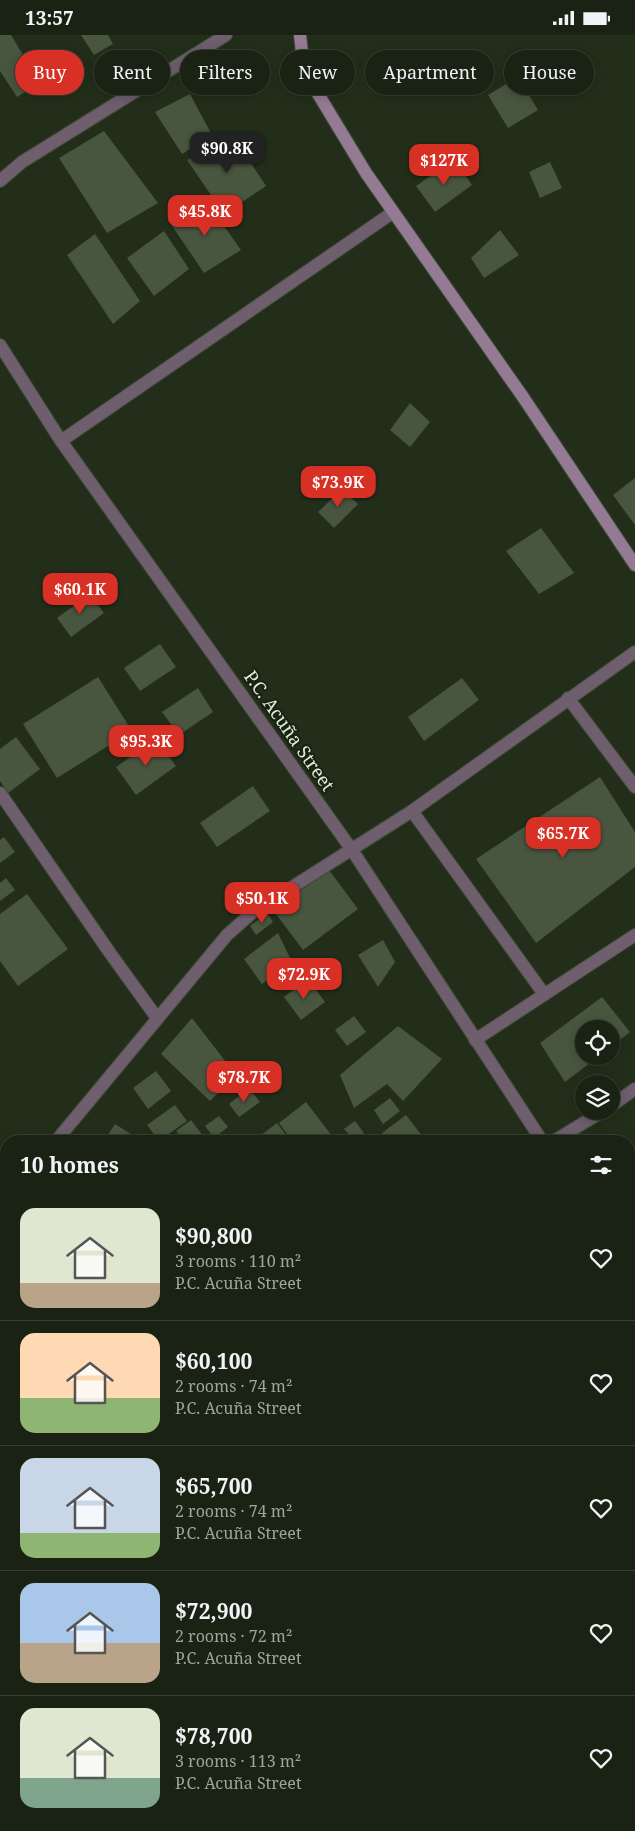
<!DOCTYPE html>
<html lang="en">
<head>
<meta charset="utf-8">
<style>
	body { margin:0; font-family:"Noto Serif",serif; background:#272f22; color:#f1f3f6; height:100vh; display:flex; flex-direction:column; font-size:19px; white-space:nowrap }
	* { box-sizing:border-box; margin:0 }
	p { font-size:16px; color:#9fa4a0 }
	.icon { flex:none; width:28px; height:28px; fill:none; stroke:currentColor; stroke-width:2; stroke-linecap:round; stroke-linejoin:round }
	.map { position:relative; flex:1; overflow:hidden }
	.drawer { position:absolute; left:0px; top:1100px; width:635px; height:696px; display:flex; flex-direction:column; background:#1a2214; border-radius:20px 20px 0 0; box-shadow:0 2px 12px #0003,0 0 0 1px #383f34 }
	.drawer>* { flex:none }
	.hud { position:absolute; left:15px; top:15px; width:605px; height:45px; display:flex; gap:10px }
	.tools { position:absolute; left:575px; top:985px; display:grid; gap:10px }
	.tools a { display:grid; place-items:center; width:45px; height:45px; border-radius:50%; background:#1a2214; box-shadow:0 2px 12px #0003,0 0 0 1px #383f34; font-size:25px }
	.price { position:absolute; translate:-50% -42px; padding:0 11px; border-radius:10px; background:#d93025; color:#fff; font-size:16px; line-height:32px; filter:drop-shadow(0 1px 2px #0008) }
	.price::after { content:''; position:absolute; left:50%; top:30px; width:15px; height:11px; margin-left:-8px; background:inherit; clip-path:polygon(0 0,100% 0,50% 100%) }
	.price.on { background:#222; color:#fff }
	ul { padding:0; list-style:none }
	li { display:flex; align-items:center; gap:15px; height:125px; padding:0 20px }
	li+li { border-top:1px solid #383f34 }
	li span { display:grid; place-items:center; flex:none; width:140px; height:100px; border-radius:15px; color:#555 }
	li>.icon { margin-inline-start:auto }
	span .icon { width:60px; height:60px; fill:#fffc; stroke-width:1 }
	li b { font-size:21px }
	h2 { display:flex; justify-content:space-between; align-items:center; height:60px; padding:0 20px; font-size:21px }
	.tag { padding:0 18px; border-radius:22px; background:#1a2214; box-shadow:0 2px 12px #0003,0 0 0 1px #383f34; font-size:18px; line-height:45px }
	.tag.on { background:#d93025; color:#fff }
	.status { display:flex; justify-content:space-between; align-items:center; height:35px; padding:0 25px; background:#1a2214; direction:ltr }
	.status svg { height:14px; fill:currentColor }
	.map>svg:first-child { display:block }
</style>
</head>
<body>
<div class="status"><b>13:57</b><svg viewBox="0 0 49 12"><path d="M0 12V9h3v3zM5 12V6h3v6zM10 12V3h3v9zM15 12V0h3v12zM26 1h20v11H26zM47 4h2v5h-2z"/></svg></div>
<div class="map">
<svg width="635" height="1796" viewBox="0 0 635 1796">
	<rect width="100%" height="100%" fill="#222e1a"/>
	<path fill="#48553f" d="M0 0H11L40 48 17 62 0 36Z
		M81 0H108L113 9 94 20Z
		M518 42 538 75 508 93 488 60Z
		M190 59 212 100 182 119 155 77Z
		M104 96 158 168 107 198 59 123Z
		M233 101 266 151 224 179 187 125Z
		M454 124 472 150 435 177 416 151Z
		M550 127 562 153 540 163 529 137Z
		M207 167 241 215 204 238 168 185Z
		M500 195 519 220 484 243 471 223Z
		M164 196 189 234 154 261 127 223Z
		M95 199 140 266 113 289 67 220Z
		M410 368 430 387 410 412 390 395Z
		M635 443V490L613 460Z
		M342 454 358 469 334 493 318 477Z
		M541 493 574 538 539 559 506 516Z
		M70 537 82 553 64 566 52 550Z
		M90 559 104 578 71 602 57 583Z
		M160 609 176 632 140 656 124 633Z
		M98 642 132 696 57 743 23 689Z
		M462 643 479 665 424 706 408 682Z
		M198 653 213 677 179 700 162 677Z
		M16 702 40 734 8 758 0 746V714Z
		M156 704 176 731 136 760 116 732Z
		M600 742 635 797V832L536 908 476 824Z
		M253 751 270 776 217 812 200 788Z
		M4 802 15 817 0 828V805Z
		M329 835 358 874 303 915 273 875Z
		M6 843 15 855 0 866V848Z
		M27 859 68 914 18 951 0 926V879Z
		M267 878 273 887 256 900 250 891Z
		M278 898 292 927 262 949 244 924Z
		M383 905 395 927 378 952 358 920Z
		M324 932 336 948 326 955 314 939Z
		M308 944 325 967 301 985 284 962Z
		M602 962 630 997 611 1012V994H584V1021H599L565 1047 540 1008Z
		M354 981 366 997 347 1011 335 995Z
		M192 983 236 1040 210 1066 161 1019Z
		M398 991 442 1024 403 1066 387 1049 354 1073 340 1040Z
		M156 1036 171 1056 148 1074 133 1053Z
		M249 1053 260 1067 239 1082 229 1069Z
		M390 1063 400 1076 383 1089 374 1075Z
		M306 1067 336 1106H292L279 1088Z
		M175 1070 187 1086 159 1106 147 1090Z
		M406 1080 426 1106H388L382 1098Z
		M219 1081 228 1092 214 1103 205 1091Z
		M191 1085 203 1101 196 1106H184L176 1096Z
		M355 1086 364 1098 354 1105 344 1094Z
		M277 1088 290 1105 288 1106H253Z
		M115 1089 142 1106H104Z
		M376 1099 380 1105 378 1106H366Z
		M0 1253 6 1258V1276L0 1271Z
		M629 1331 635 1339V1368L629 1372Z
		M0 1420 6 1426V1473L0 1480Z
		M635 1424V1453L629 1457V1428Z
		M629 1487 635 1495V1503L629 1508Z
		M635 1529V1593L629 1583V1533Z
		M629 1672 635 1683V1796H484L490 1790H629Z
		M0 1739 6 1744V1753L0 1761Z
		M87 1790H104L111 1796H82Z
		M162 1790H182L178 1796H169Z
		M218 1790H238L233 1796H216L215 1795Z
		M339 1790H362L357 1796H340L336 1793Z"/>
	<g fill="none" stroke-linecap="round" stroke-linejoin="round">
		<defs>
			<path id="lane" d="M568 663 635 752
				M412 776 544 959
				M475 1005 635 900"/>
			<path id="street" d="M0 146 22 127 226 0
				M0 310 61 406 352 815 542 1106
				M61 406 392 178
				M0 758 110 918 157 983
				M611 1071 635 1054
				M56 1106 227 900 253 877 412 776 635 617
				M554 1106 603 1076
				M0 1175 6 1168
				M629 1220 635 1228
				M629 1416 635 1412"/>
			<path id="secondary" d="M300 0 302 18 306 39 366 138 523 362 635 530"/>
		</defs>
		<use href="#lane" stroke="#414c39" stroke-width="14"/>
		<use href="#street" stroke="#414c39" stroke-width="14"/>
		<use href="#secondary" stroke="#414c39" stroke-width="14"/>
		<use href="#lane" stroke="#6e5e6e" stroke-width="12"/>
		<use href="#street" stroke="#6e5e6e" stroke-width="12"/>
		<use href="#secondary" stroke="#957a94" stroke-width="12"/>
	</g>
	<g text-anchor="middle" stroke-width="4.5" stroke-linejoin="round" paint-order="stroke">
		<g font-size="18" fill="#e1eadc" stroke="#192410">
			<text transform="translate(289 696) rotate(55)" y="6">P.C. Acuña Street</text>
		</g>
	</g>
</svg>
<div class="tools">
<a><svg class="icon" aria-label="locate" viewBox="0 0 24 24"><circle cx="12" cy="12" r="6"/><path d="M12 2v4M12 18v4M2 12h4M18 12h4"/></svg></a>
<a><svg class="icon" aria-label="layers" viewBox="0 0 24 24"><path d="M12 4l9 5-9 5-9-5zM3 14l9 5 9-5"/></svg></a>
</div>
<b class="price on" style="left:227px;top:139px">$90.8K</b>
<b class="price" style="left:444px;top:151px">$127K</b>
<b class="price" style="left:205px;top:202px">$45.8K</b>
<b class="price" style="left:338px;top:473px">$73.9K</b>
<b class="price" style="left:80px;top:580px">$60.1K</b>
<b class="price" style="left:146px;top:732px">$95.3K</b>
<b class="price" style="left:563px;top:824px">$65.7K</b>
<b class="price" style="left:262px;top:889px">$50.1K</b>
<b class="price" style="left:304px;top:965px">$72.9K</b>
<b class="price" style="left:244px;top:1068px">$78.7K</b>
<div class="hud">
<a class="tag on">Buy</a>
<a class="tag">Rent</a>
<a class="tag">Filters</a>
<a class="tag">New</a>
<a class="tag">Apartment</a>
<a class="tag">House</a>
</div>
<section class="drawer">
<h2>10 homes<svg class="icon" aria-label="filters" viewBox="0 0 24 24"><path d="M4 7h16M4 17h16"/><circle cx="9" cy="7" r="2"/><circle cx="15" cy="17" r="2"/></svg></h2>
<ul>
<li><span style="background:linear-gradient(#dfe7d0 75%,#b9a48a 0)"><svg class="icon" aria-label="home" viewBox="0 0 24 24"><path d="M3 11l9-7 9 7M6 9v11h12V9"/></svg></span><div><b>$90,800</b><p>3 rooms · 110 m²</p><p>P.C. Acuña Street</p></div><svg class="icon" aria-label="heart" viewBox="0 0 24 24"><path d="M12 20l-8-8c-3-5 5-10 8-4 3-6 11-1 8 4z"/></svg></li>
<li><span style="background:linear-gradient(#ffd9b3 65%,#8fb573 0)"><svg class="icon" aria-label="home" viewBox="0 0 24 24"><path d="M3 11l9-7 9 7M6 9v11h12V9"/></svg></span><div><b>$60,100</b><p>2 rooms · 74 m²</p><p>P.C. Acuña Street</p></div><svg class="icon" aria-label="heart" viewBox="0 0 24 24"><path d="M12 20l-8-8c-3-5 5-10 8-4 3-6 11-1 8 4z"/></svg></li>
<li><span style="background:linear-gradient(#c9d6e8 75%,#8fb573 0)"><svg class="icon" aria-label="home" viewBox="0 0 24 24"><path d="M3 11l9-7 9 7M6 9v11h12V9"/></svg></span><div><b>$65,700</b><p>2 rooms · 74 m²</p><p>P.C. Acuña Street</p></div><svg class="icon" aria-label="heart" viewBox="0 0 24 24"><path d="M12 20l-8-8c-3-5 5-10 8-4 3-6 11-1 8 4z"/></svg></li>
<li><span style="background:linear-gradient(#a9c7e8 60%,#b9a48a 0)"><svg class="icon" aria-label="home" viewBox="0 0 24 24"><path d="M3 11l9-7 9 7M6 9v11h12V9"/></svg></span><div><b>$72,900</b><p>2 rooms · 72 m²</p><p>P.C. Acuña Street</p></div><svg class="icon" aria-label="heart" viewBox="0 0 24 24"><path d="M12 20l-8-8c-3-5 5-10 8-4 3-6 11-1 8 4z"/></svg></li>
<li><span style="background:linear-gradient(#dfe7d0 70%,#7fa58c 0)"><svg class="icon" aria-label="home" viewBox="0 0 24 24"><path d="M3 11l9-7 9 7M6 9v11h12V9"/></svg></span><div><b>$78,700</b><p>3 rooms · 113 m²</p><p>P.C. Acuña Street</p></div><svg class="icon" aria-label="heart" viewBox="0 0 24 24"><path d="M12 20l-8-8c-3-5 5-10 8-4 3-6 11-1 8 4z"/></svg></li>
</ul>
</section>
</div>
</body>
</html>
